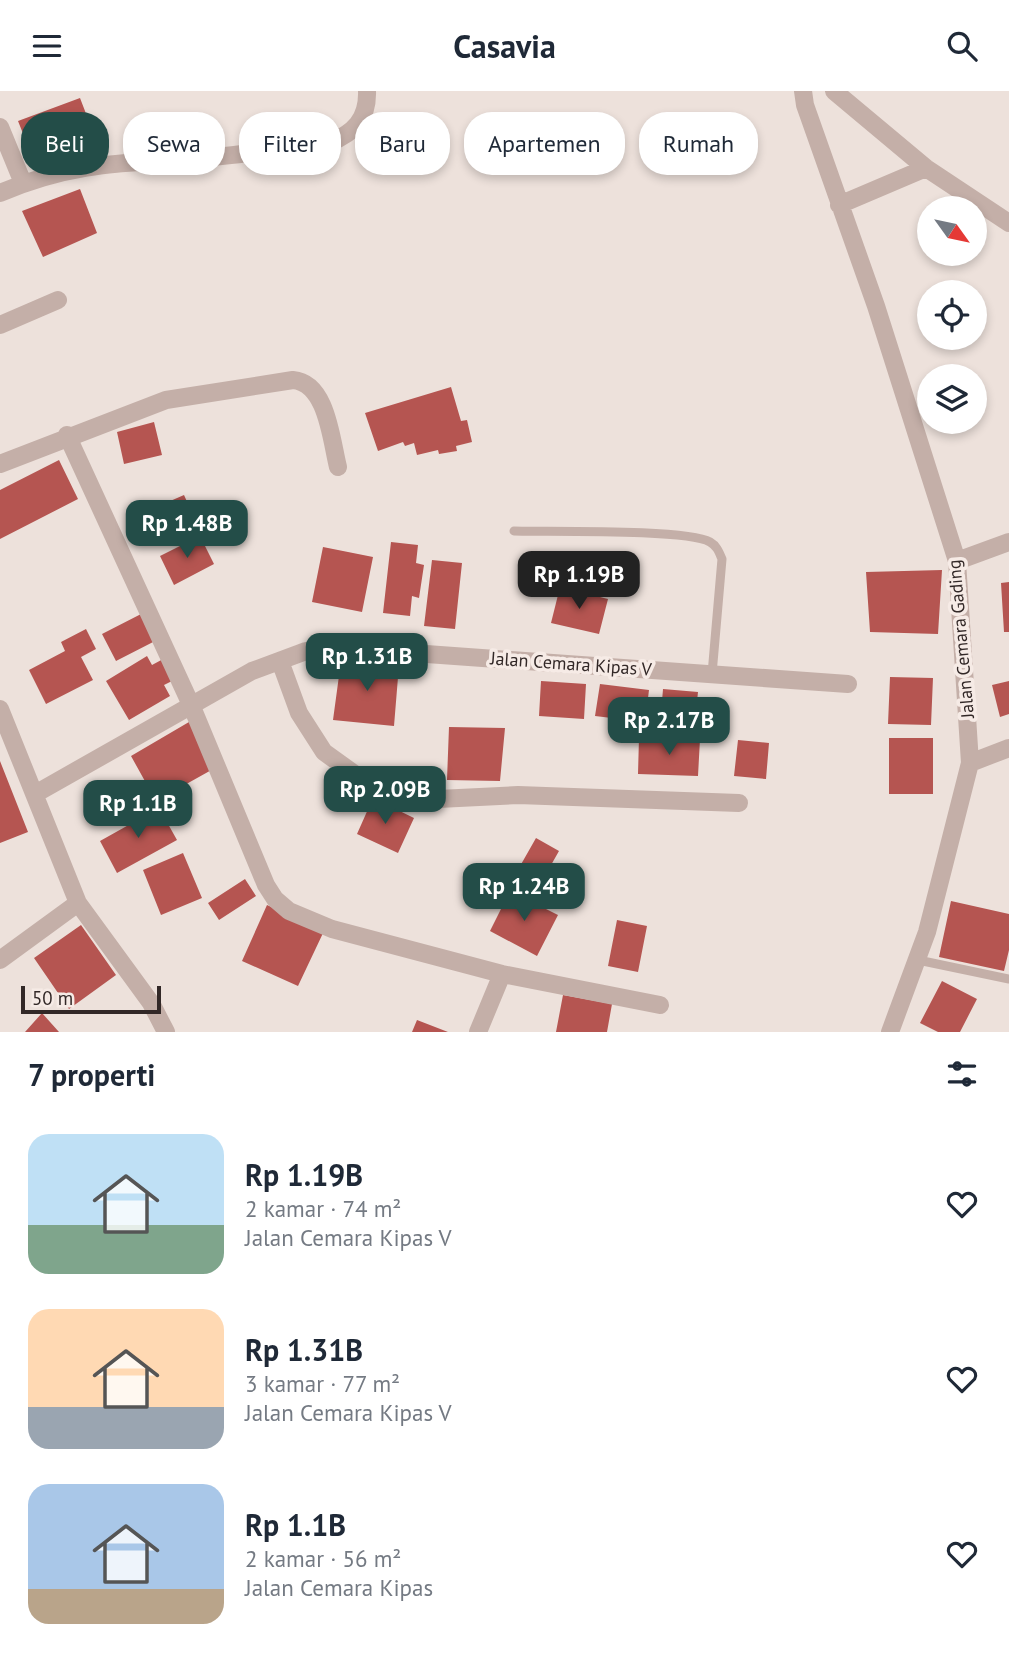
<!DOCTYPE html>
<html lang="id">
<head>
<meta charset="utf-8">
<style>
	body { margin:0; font-family:"PT Sans",sans-serif; background:#f2f2f3; color:#1f2937; height:100vh; display:flex; flex-direction:column; font-size:26px; white-space:nowrap }
	* { box-sizing:border-box; margin:0 }
	p { font-size:23px; color:#747a83 }
	.icon { flex:none; width:38px; height:38px; fill:none; stroke:currentColor; stroke-width:2; stroke-linecap:round; stroke-linejoin:round }
	.map { position:relative; height:941px; overflow:hidden }
	.sheet { display:flex; flex-direction:column; background:#fff; flex:1 }
	.sheet>* { flex:none }
	.top-card { position:absolute; left:21px; top:21px; width:968px; height:63px; display:flex; gap:14px }
	.needle { width:46px; rotate:123deg }
	.tools { position:absolute; left:917px; top:105px; display:grid; gap:14px }
	.tools a { display:grid; place-items:center; width:70px; height:70px; border-radius:50%; background:#fff; box-shadow:0 4px 10px #0003; font-size:35px }
	.scale { position:absolute; left:21px; bottom:18px; width:140px; box-sizing:border-box; padding-left:7px; border:4px solid #322827; border-top:0; font-size:19px; line-height:24px; white-space:nowrap; color:#322827; -webkit-text-stroke:5px #f6ebe6; paint-order:stroke }
	.price { position:absolute; translate:-50% -60px; padding:0 16px; border-radius:14px; background:#234d48; color:#fff; font-size:23px; line-height:46px; filter:drop-shadow(0 2px 4px #0008) }
	.price::after { content:''; position:absolute; left:50%; top:42px; width:21px; height:16px; margin-left:-10px; background:inherit; clip-path:polygon(0 0,100% 0,50% 100%) }
	.price.current { background:#222; color:#fff }
	ul { padding:0; list-style:none }
	li { display:flex; align-items:center; gap:21px; height:175px; padding:0 28px }
	li span { display:grid; place-items:center; flex:none; width:196px; height:140px; border-radius:21px; color:#555 }
	li>.icon { margin-inline-start:auto }
	span .icon { width:84px; height:84px; fill:#fffc; stroke-width:1 }
	li b { font-size:30px }
	h2 { display:flex; justify-content:space-between; align-items:center; height:84px; padding:0 28px; font-size:30px }
	.pill { padding:0 24px; border-radius:28px; background:#fff; box-shadow:0 4px 10px #0003; font-size:24px; line-height:63px }
	.pill.current { background:#234d48; color:#fff }
	header { display:flex; justify-content:space-between; align-items:center; height:91px; padding:0 28px; background:#fff; font-size:32px; font-weight:800 }
	.map>svg:first-child { display:block }
</style>
</head>
<body>
<header><svg class="icon" aria-label="menu" viewBox="0 0 24 24"><path d="M4 6h16M4 12h16M4 18h16"/></svg>Casavia<svg class="icon" aria-label="search" viewBox="0 0 24 24"><circle cx="10" cy="10" r="6"/><path d="M15 15l6 6"/></svg></header>
<div class="map">
<svg width="1009" height="941" viewBox="0 0 1009 941">
	<rect width="100%" height="100%" fill="#ede1db"/>
	<path fill="#b55551" d="M80 7 100 59 36 75 18 30Z
		M80 98 97 142 43 166 22 120Z
		M451 296 461 330 467 329 472 351 456 355 457 360 439 363 438 359 417 364 414 352 405 355 403 351 378 360 365 322Z
		M154 331 162 364 124 373 117 341Z
		M59 369 78 408 0 448V399Z
		M184 404 199 437 159 454 145 421Z
		M200 445 214 473 174 494 160 465Z
		M391 451 418 454 416 472 424 474 419 507 412 505 410 525 383 522Z
		M323 456 373 466 362 521 312 511Z
		M432 469 462 472 455 538 424 535Z
		M942 479 938 543 870 541 866 481Z
		M1009 491V541H1004L1001 492Z
		M560 496 608 508 599 543 551 532Z
		M143 522 157 549 116 570 102 543Z
		M86 538 96 558 81 566 93 589 46 613 29 579 65 560 61 551Z
		M147 565 152 574 165 567 176 588 164 594 170 605 129 629 106 590Z
		M341 570 399 574 394 635 333 629Z
		M890 586 933 587 931 634 888 633Z
		M541 590 586 593 584 628 539 625Z
		M1009 590V623L1000 626 992 594Z
		M600 593 649 599 645 631 595 625Z
		M663 598 698 601 694 638 660 635Z
		M189 631 215 677 156 710 131 665Z
		M449 636 505 637 500 690 447 689Z
		M639 647 700 648 698 685 638 683Z
		M889 647H933V703H889Z
		M738 649 769 652 766 688 734 685Z
		M0 670 28 741 0 752Z
		M373 707 414 727 398 762 357 743Z
		M159 717 177 749 117 782 100 750Z
		M536 747 559 760 534 804 511 791Z
		M183 762 202 807 161 824 143 779Z
		M245 788 256 805 219 829 208 812Z
		M510 800 558 824 537 865 490 840Z
		M951 810 1009 823V859L1004 880 939 866Z
		M267 814 324 840 298 895 242 870Z
		M617 829 647 835 638 881 608 875Z
		M81 834 116 884 69 918 34 867Z
		M942 890 977 908 960 941H938L920 932Z
		M563 904 612 913 607 941H556Z
		M42 922 59 941H25Z
		M417 929 448 941H412Z"/>
	<g fill="none" stroke-linecap="round" stroke-linejoin="round">
		<path stroke="#c4afa8" stroke-width="9" d="M514 440C549 441 687 438 710 451 717 455 719 461 722 468L712 583
			M918 869 1009 888"/>
		<path stroke="#c4afa8" stroke-width="18" d="M803 0 805 14 876 215 957 470 970 672 927 841 890 941
			M834 0 926 77 1009 132
			M0 36 23 92
			M0 102C72 71 125 72 200 67 243 64 286 57 329 52 354 42 368 28 367 0
			M839 114 926 77
			M0 234 58 209
			M67 344 192 616 266 794 275 808 289 820 332 838 502 883 660 914
			M0 373 166 309 293 289C327 292 331 348 338 376
			M957 470 1009 451
			M280 570 299 622 324 661 367 692 392 704 418 709 518 704 739 712
			M0 618 78 812 151 912 166 941
			M970 672 1009 657
			M35 703 252 580 306 560 329 556 848 593
			M0 869 78 812
			M478 941 502 883"/>
	</g>
	<g text-anchor="middle" stroke-width="7" stroke-linejoin="round" paint-order="stroke">
		<g font-size="18" fill="#322827" stroke="#f6ebe6">
			<text transform="translate(961 548) rotate(-95)" y="6">Jalan Cemara Gading</text>
			<text transform="translate(571 573) rotate(4)" y="6">Jalan Cemara Kipas V</text>
		</g>
	</g>
</svg>
<div class="tools">
<a><svg class="needle" viewBox="-14 -14 28 28"><path d="M0-13l5 13h-10z" fill="#e53935"/><path d="M0 13l5-13h-10z" fill="#747a83"/></svg></a>
<a><svg class="icon" aria-label="locate" viewBox="0 0 24 24"><circle cx="12" cy="12" r="6"/><path d="M12 2v4M12 18v4M2 12h4M18 12h4"/></svg></a>
<a><svg class="icon" aria-label="layers" viewBox="0 0 24 24"><path d="M12 4l9 5-9 5-9-5zM3 14l9 5 9-5"/></svg></a>
</div>
<div class="scale">50 m</div>
<b class="price" style="left:187px;top:469px">Rp 1.48B</b>
<b class="price current" style="left:579px;top:520px">Rp 1.19B</b>
<b class="price" style="left:367px;top:602px">Rp 1.31B</b>
<b class="price" style="left:669px;top:666px">Rp 2.17B</b>
<b class="price" style="left:385px;top:735px">Rp 2.09B</b>
<b class="price" style="left:138px;top:749px">Rp 1.1B</b>
<b class="price" style="left:524px;top:832px">Rp 1.24B</b>
<div class="top-card">
<a class="pill current">Beli</a>
<a class="pill">Sewa</a>
<a class="pill">Filter</a>
<a class="pill">Baru</a>
<a class="pill">Apartemen</a>
<a class="pill">Rumah</a>
</div>
</div>
<section class="sheet">
<h2>7 properti<svg class="icon" aria-label="filters" viewBox="0 0 24 24"><path d="M4 7h16M4 17h16"/><circle cx="9" cy="7" r="2"/><circle cx="15" cy="17" r="2"/></svg></h2>
<ul>
<li><span style="background:linear-gradient(#bfe0f5 65%,#7fa58c 0)"><svg class="icon" aria-label="home" viewBox="0 0 24 24"><path d="M3 11l9-7 9 7M6 9v11h12V9"/></svg></span><div><b>Rp 1.19B</b><p>2 kamar · 74 m²</p><p>Jalan Cemara Kipas V</p></div><svg class="icon" aria-label="heart" viewBox="0 0 24 24"><path d="M12 20l-8-8c-3-5 5-10 8-4 3-6 11-1 8 4z"/></svg></li>
<li><span style="background:linear-gradient(#ffd9b3 70%,#9aa5b1 0)"><svg class="icon" aria-label="home" viewBox="0 0 24 24"><path d="M3 11l9-7 9 7M6 9v11h12V9"/></svg></span><div><b>Rp 1.31B</b><p>3 kamar · 77 m²</p><p>Jalan Cemara Kipas V</p></div><svg class="icon" aria-label="heart" viewBox="0 0 24 24"><path d="M12 20l-8-8c-3-5 5-10 8-4 3-6 11-1 8 4z"/></svg></li>
<li><span style="background:linear-gradient(#a9c7e8 75%,#b9a48a 0)"><svg class="icon" aria-label="home" viewBox="0 0 24 24"><path d="M3 11l9-7 9 7M6 9v11h12V9"/></svg></span><div><b>Rp 1.1B</b><p>2 kamar · 56 m²</p><p>Jalan Cemara Kipas</p></div><svg class="icon" aria-label="heart" viewBox="0 0 24 24"><path d="M12 20l-8-8c-3-5 5-10 8-4 3-6 11-1 8 4z"/></svg></li>
</ul>
</section>
</body>
</html>
